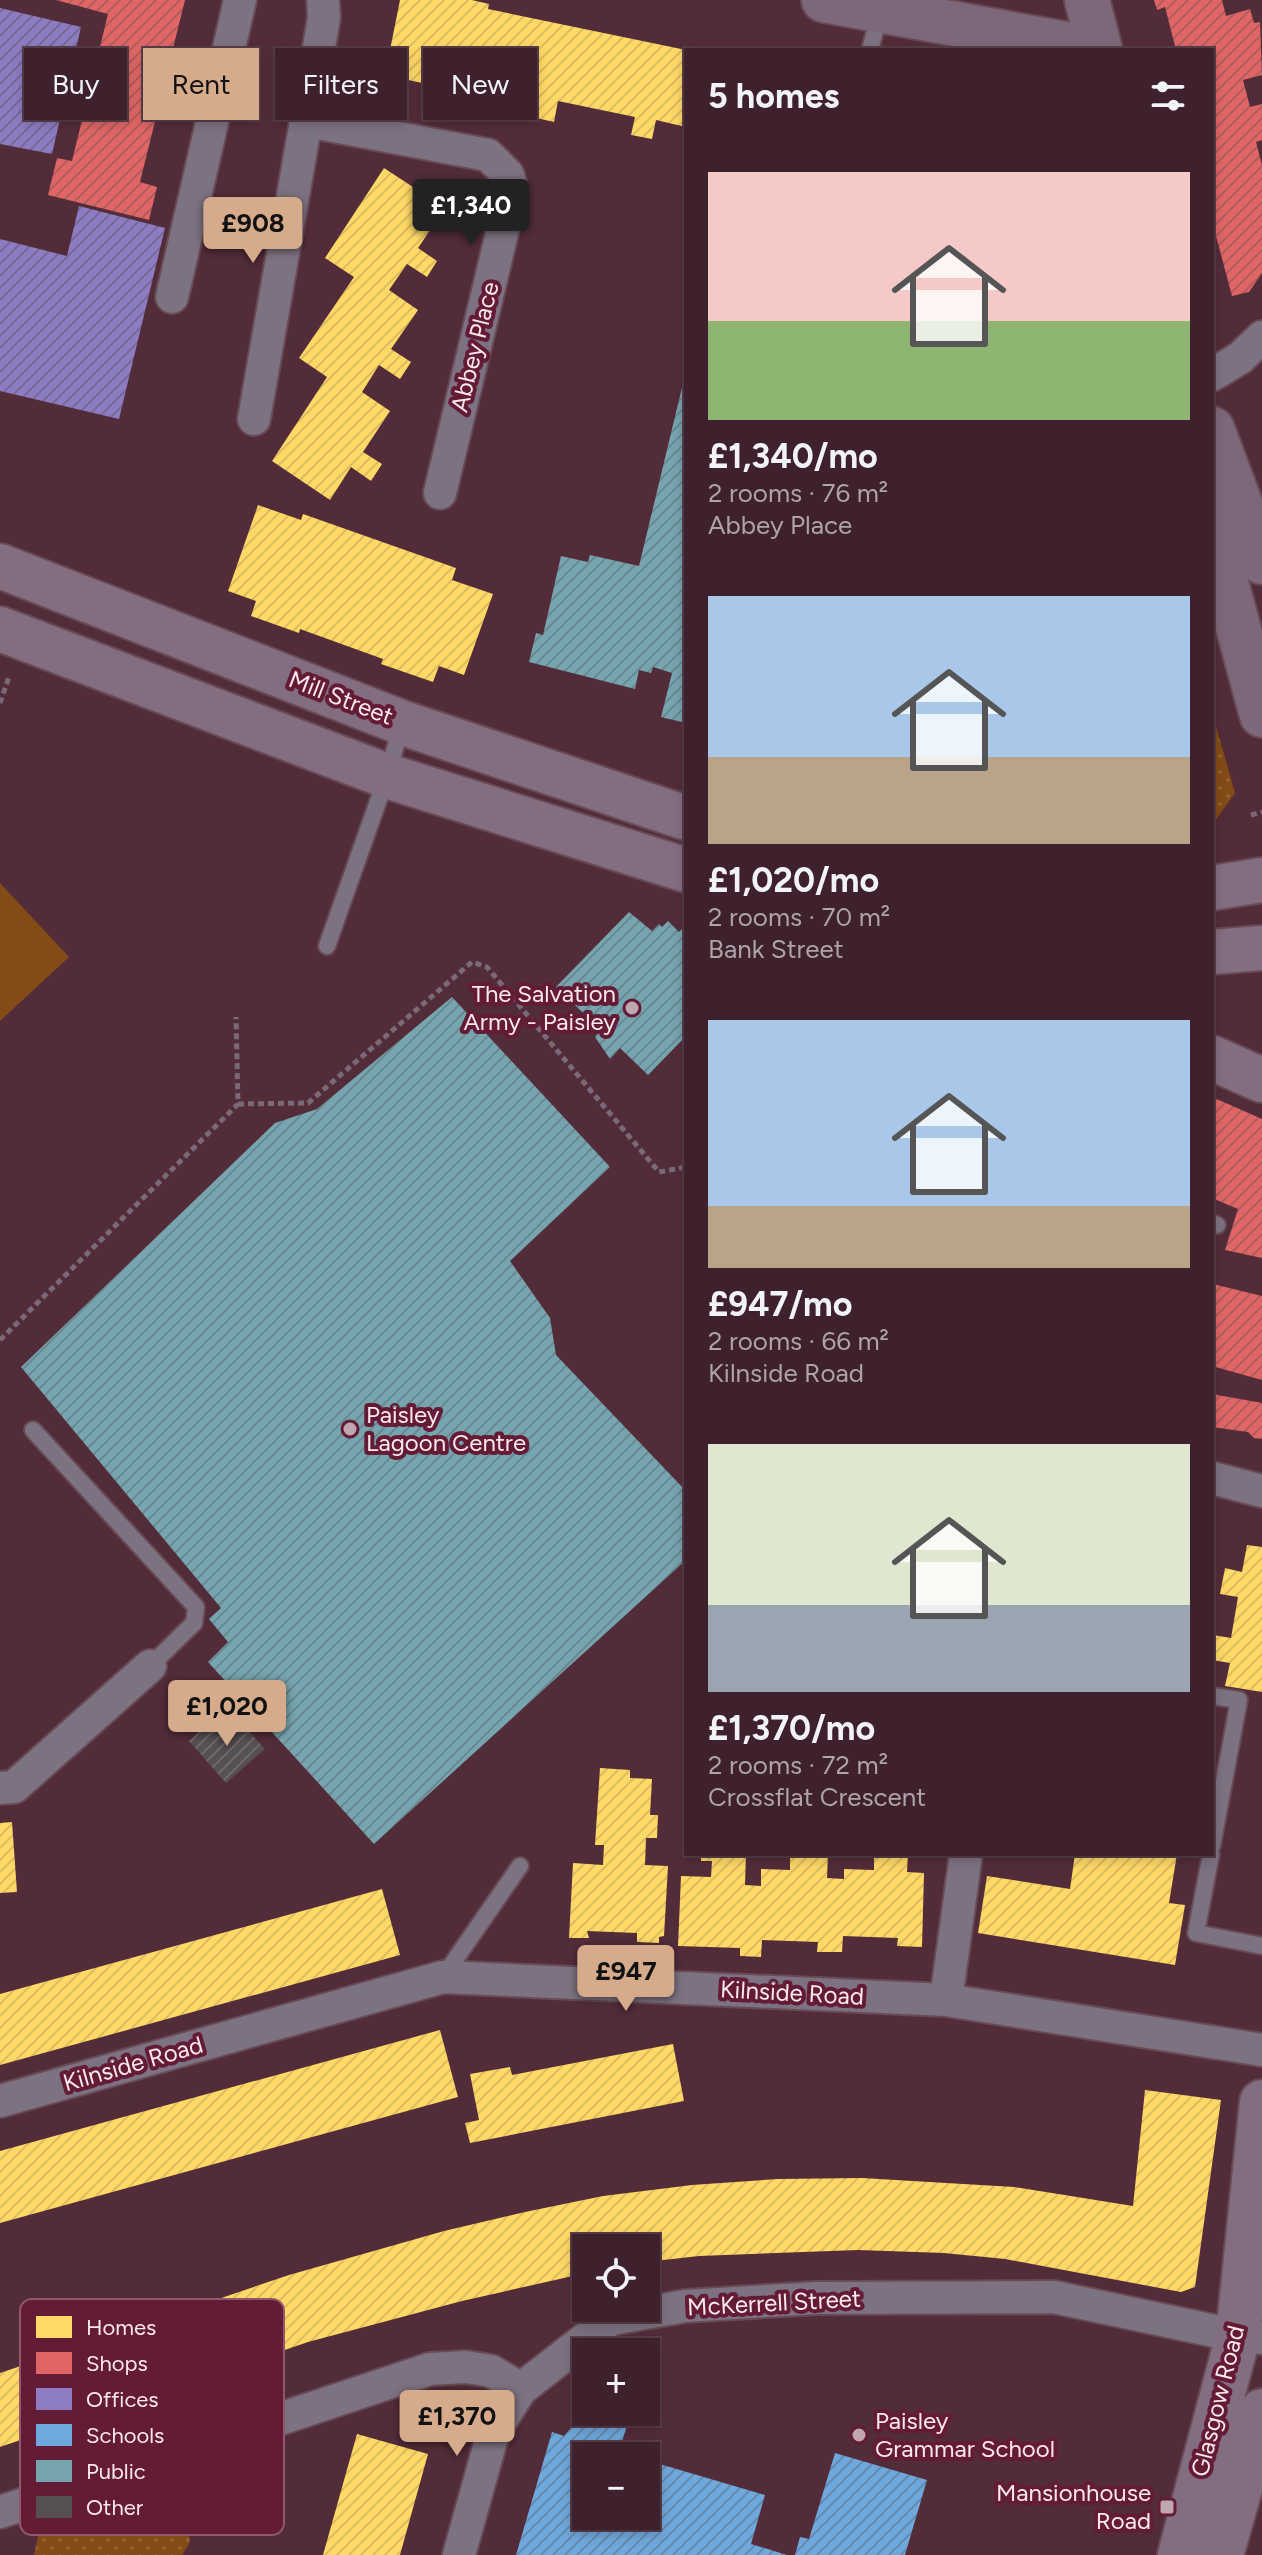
<!DOCTYPE html>
<html lang="en">
<head>
<meta charset="utf-8">
<style>
	body { margin:0; font-family:Figtree,sans-serif; background:#492e38; color:#f1f3f6; height:100vh; display:flex; flex-direction:column; font-size:30px; white-space:nowrap }
	* { box-sizing:border-box; margin:0 }
	p { font-size:26px; color:#ada3a9 }
	.icon { flex:none; width:44px; height:44px; fill:none; stroke:currentColor; stroke-width:2; stroke-linecap:round; stroke-linejoin:round }
	.map { position:relative; flex:1; overflow:hidden }
	.side { position:absolute; left:684px; top:48px; width:530px; height:1808px; display:flex; flex-direction:column; background:#3e212c; border-radius:0px; box-shadow:0 4px 12px #0003,0 0 0 2px #573e48 }
	.side>* { flex:none }
	.guide { position:absolute; left:24px; top:48px; width:540px; height:72px; display:flex; gap:16px }
	.fabs { position:absolute; left:572px; top:2234px; display:grid; gap:16px }
	.fabs a { display:grid; place-items:center; width:88px; height:88px; border-radius:0px; background:#3e212c; box-shadow:0 4px 12px #0003,0 0 0 2px #573e48; font-size:40px }
	.price { position:absolute; translate:-50% -68px; padding:0 18px; border-radius:8px; background:#d6ab8b; color:#111; font-size:26px; line-height:52px; filter:drop-shadow(0 2px 4px #0008) }
	.price::after { content:''; position:absolute; left:50%; top:48px; width:24px; height:18px; margin-left:-12px; background:inherit; clip-path:polygon(0 0,100% 0,50% 100%) }
	.price.selected { background:#222; color:#fff }
	ul { padding:0; list-style:none }
	li { display:grid; align-content:center; gap:16px; height:424px; padding:0 24px }
	li span { display:grid; place-items:center; height:248px; border-radius:0px; color:#555 }
	li>.icon { margin-inline-start:auto }
	span .icon { width:144px; height:144px; fill:#fffc; stroke-width:1 }
	li b { font-size:34px }
	h2 { display:flex; justify-content:space-between; align-items:center; height:96px; padding:0 24px; font-size:34px }
	.tag { padding:0 28px; border-radius:0px; background:#3e212c; box-shadow:0 4px 12px #0003,0 0 0 2px #573e48; font-size:28px; line-height:72px }
	.tag.selected { background:#d6ab8b; color:#111 }
	.map>svg:first-child { display:block }
</style>
</head>
<body>
<div class="map">
<svg width="1262" height="2555" viewBox="0 0 1262 2555">
	<defs>
		<pattern id="green-dots" width="8" height="8" patternUnits="userSpaceOnUse" patternTransform="scale(2)"><rect width="8" height="8" fill="#834b16"/><path d="M2 2h.1M6 6h.1" fill="none" stroke="#956538" stroke-width="1.8" stroke-linecap="round"/></pattern>
		<pattern id="homes-hatch" width="6" height="6" patternUnits="userSpaceOnUse" patternTransform="scale(2)"><rect width="6" height="6" fill="#ffd966"/><path d="M-1 1l2-2M0 6l6-6M5 7l2-2" fill="none" stroke="#dbbc60"/></pattern>
		<pattern id="shops-hatch" width="6" height="6" patternUnits="userSpaceOnUse" patternTransform="scale(2)"><rect width="6" height="6" fill="#e06666"/><path d="M-1 1l2-2M0 6l6-6M5 7l2-2" fill="none" stroke="#b35c5d"/></pattern>
		<pattern id="offices-hatch" width="6" height="6" patternUnits="userSpaceOnUse" patternTransform="scale(2)"><rect width="6" height="6" fill="#8e7cc3"/><path d="M-1 1l2-2M0 6l6-6M5 7l2-2" fill="none" stroke="#776998"/></pattern>
		<pattern id="schools-hatch" width="6" height="6" patternUnits="userSpaceOnUse" patternTransform="scale(2)"><rect width="6" height="6" fill="#6fa8dc"/><path d="M-1 1l2-2M0 6l6-6M5 7l2-2" fill="none" stroke="#648baf"/></pattern>
		<pattern id="public-hatch" width="6" height="6" patternUnits="userSpaceOnUse" patternTransform="scale(2)"><rect width="6" height="6" fill="#76a5af"/><path d="M-1 1l2-2M0 6l6-6M5 7l2-2" fill="none" stroke="#698890"/></pattern>
		<pattern id="building-hatch" width="6" height="6" patternUnits="userSpaceOnUse" patternTransform="scale(2)"><rect width="6" height="6" fill="#564f53"/><path d="M-1 1l2-2M0 6l6-6M5 7l2-2" fill="none" stroke="#6f686c"/></pattern>
	</defs>
	<rect width="100%" height="100%" fill="#532c3a"/>
	<path fill="url(#green-dots)" d="M1212 712 1235 793 1212 825Z
		M176 2484 185 2509 190 2542 182 2555H34L39 2533Z"/>
	<path fill="#834b16" d="M0 883 69 957 0 1021Z"/>
	<path fill="url(#homes-hatch)" d="M400 0H472L489 4 488 9 686 50V127L656 120 652 139 631 135 635 117 558 101 554 122 532 117 536 98 499 90 497 100 448 90 446 102 424 97 427 84 385 75Z
		M384 168 445 208 418 248 437 261 427 277 407 264 389 290 418 310 391 349 411 362 400 379 379 365 362 392 390 411 363 452 382 464 371 481 351 467 330 500 272 461 327 377 299 358 354 277 325 258Z
		M258 505 301 520 303 514 456 568 452 580 493 594 464 675 439 666 433 682 381 664 383 659 300 629 299 633 251 616 256 601 228 591Z
		M1247 1545 1262 1547V1692L1225 1686 1230 1663 1212 1660 1213 1635 1231 1638 1238 1597 1220 1594 1225 1568 1242 1572Z
		M600 1768 630 1770V1778L652 1779 650 1815H658L657 1838H646L645 1865 668 1866 664 1936 659 1937V1943L637 1942V1933L587 1931 589 1938H569L573 1863 603 1865 604 1845H595Z
		M12 1822 17 1892 0 1893V1823Z
		M701 1854H746L745 1885 761 1886V1869L790 1870V1857L784 1856V1854H828L827 1878 844 1879V1869L874 1870V1854H908L907 1872 924 1873 922 1947 897 1946 898 1938 843 1936 842 1952H817L818 1942 762 1940 761 1957 740 1956V1948L678 1946 681 1876 711 1877 712 1861H701Z
		M1075 1854H1177L1169 1903 1185 1905 1175 1965 978 1933 987 1876 1070 1889Z
		M382 1889 400 1955 0 2065V1994Z
		M440 2030 458 2097 0 2223V2151Z
		M673 2044 684 2101 470 2143 465 2123 479 2120 470 2074 510 2067 512 2075Z
		M1145 2090 1221 2100 1195 2287 1181 2292 1005 2259 944 2253 858 2250 699 2256 646 2262V2248H586V2273L462 2301 308 2342 0 2447V2373L289 2275 444 2231 525 2212 603 2196 692 2185 778 2179 862 2178 1014 2187 1133 2206Z
		M357 2434 428 2454 400 2555H323Z"/>
	<path fill="url(#shops-hatch)" d="M56 0H185L140 182 157 187 149 220 48 195 57 158 72 161 108 14Z
		M1154 0H1222L1226 16 1250 9 1254 23 1260 22 1262 75 1243 80 1250 107 1262 104V140L1256 142 1262 165V273L1249 292 1232 296 1212 221V50H1176L1165 7 1157 10Z
		M1212 1097 1262 1119V1258L1225 1250 1238 1209 1212 1198Z
		M1213 1284 1262 1296V1380L1212 1366Z
		M1212 1394 1262 1403V1439L1254 1438 1248 1432 1212 1427Z"/>
	<path fill="url(#offices-hatch)" d="M0 8 81 27 52 154 0 144Z
		M79 206 165 228 119 419 0 391V239L67 256Z"/>
	<path fill="url(#schools-hatch)" d="M586 2410 631 2412 619 2452 629 2456H586V2516H646V2460L765 2495 751 2544 787 2555H516L552 2432 564 2436Z
		M835 2453 927 2480 905 2555H795L800 2537 809 2539Z"/>
	<path fill="url(#public-hatch)" d="M685 375H686V723L661 717 672 673 653 667 651 673 639 670 635 689 529 662 536 633 543 635 561 556 588 562 590 555 639 566Z
		M629 912 652 931 659 924 662 927 668 921 679 932 686 925V1036L648 1075 620 1048 610 1059 595 1037 600 1029 556 987Z
		M452 997 610 1167 510 1261 550 1318 556 1355 686 1491V1560L374 1844 208 1662 228 1642 209 1619 221 1608 21 1367 275 1123 317 1109Z"/>
	<path fill="url(#building-hatch)" d="M214 1718 224 1730 237 1718 265 1749 226 1783 189 1741Z"/>
	<g fill="none" stroke-linecap="round" stroke-linejoin="round">
		<defs>
			<path id="lane" d="M870 50 880 12
				M327 946 387 776 402 724
				M1212 1223 1217 1225
				M33 1430 196 1607 194 1623 150 1666
				M1212 1696 1239 1700 1212 1846
				M1211 1854 1196 1933 1262 1946
				M443 1977 520 1866"/>
			<path id="street" d="M307 121 488 155 508 175 512 191 440 493
				M172 297 240 0
				M1212 375 1240 358 1262 337
				M254 419 324 18 323 0
				M1212 1478 1262 1491
				M0 1788 14 1787 150 1666
				M946 2000 966 1854
				M0 2101 443 1977 946 2000 1262 2050
				M0 2512 430 2369 466 2367 491 2371 521 2389 611 2319 685 2306 817 2298 1054 2297 1238 2336 1262 2338
				M459 2555 493 2433 521 2389"/>
			<path id="secondary" d="M824 0 1098 50
				M1087 0 1100 50
				M1212 429 1262 562
				M1212 503 1221 564 1262 715"/>
			<path id="primary" d="M0 566 403 723 686 818
				M0 629 387 776 686 870
				M1212 888 1262 880
				M1212 952 1262 948
				M1212 1058 1262 1080
				M1180 2555 1238 2336 1262 2102
				M1221 2555 1262 2411"/>
		</defs>
		<use href="#lane" stroke="#674a54" stroke-width="20"/>
		<use href="#street" stroke="#674a54" stroke-width="36"/>
		<use href="#secondary" stroke="#674a54" stroke-width="48"/>
		<use href="#primary" stroke="#674a54" stroke-width="48"/>
		<path stroke="#7a6a77" stroke-width="5" stroke-dasharray="6 4" stroke-linecap="butt" d="M0 703 9 677
			M1251 815 1262 812
			M238 1104 308 1103 472 962 487 967 659 1172 686 1167
			M0 1340 238 1104 236 1017"/>
		<use href="#lane" stroke="#7d7281" stroke-width="16"/>
		<use href="#street" stroke="#7d7281" stroke-width="32"/>
		<use href="#secondary" stroke="#7c687a" stroke-width="44"/>
		<use href="#primary" stroke="#836e81" stroke-width="44"/>
	</g>
	<g fill="#c0a6ae" stroke="#641b36" stroke-width="3">
		<circle cx="632" cy="1008" r="8"/>
		<circle cx="350" cy="1429" r="8"/>
		<circle cx="859" cy="2435" r="8"/>
		<rect x="1159" y="2499" width="16" height="16" rx="4"/>
	</g>
	<g text-anchor="middle" stroke-width="8" stroke-linejoin="round" paint-order="stroke">
		<g font-size="24" fill="#fbe8ed" stroke="#641b36">
			<text transform="translate(475 347) rotate(-76)" y="8">Abbey Place</text>
			<text transform="translate(341 698) rotate(21)" y="8">Mill Street</text>
			<text transform="translate(792 1993) rotate(3)" y="8">Kilnside Road</text>
			<text transform="translate(133 2064) rotate(-16)" y="8">Kilnside Road</text>
			<text transform="translate(774 2303) rotate(-3)" y="8">McKerrell Street</text>
			<text transform="translate(1218 2401) rotate(-76)" y="8">Glasgow Road</text>
		</g>
		<g font-size="24" fill="#fbe8ed" stroke="#641b36" text-anchor="end">
			<text x="616" y="1002">The Salvation<tspan x="616" dy="28">Army - Paisley</tspan></text>
			<text x="366" y="1423" text-anchor="start">Paisley<tspan x="366" dy="28">Lagoon Centre</tspan></text>
			<text x="875" y="2429" text-anchor="start">Paisley<tspan x="875" dy="28">Grammar School</tspan></text>
			<text x="1151" y="2501">Mansionhouse<tspan x="1151" dy="28">Road</tspan></text>
		</g>
	</g>
	<rect x="20" y="2299" width="264" height="236" rx="12" fill="#641b36" stroke="#91586d" stroke-width="2"/>
	<rect x="36" y="2316" width="36" height="22" fill="#ffd966"/>
	<rect x="36" y="2352" width="36" height="22" fill="#e06666"/>
	<rect x="36" y="2388" width="36" height="22" fill="#8e7cc3"/>
	<rect x="36" y="2424" width="36" height="22" fill="#6fa8dc"/>
	<rect x="36" y="2460" width="36" height="22" fill="#76a5af"/>
	<rect x="36" y="2496" width="36" height="22" fill="#564f53"/>
	<g font-size="22" fill="#fbe8ed">
		<text x="86" y="2335">Homes</text>
		<text x="86" y="2371">Shops</text>
		<text x="86" y="2407">Offices</text>
		<text x="86" y="2443">Schools</text>
		<text x="86" y="2479">Public</text>
		<text x="86" y="2515">Other</text>
	</g>
</svg>
<div class="fabs">
<a><svg class="icon" aria-label="locate" viewBox="0 0 24 24"><circle cx="12" cy="12" r="6"/><path d="M12 2v4M12 18v4M2 12h4M18 12h4"/></svg></a>
<a>+</a>
<a>−</a>
</div>
<b class="price selected" style="left:471px;top:247px">£1,340</b>
<b class="price" style="left:253px;top:265px">£908</b>
<b class="price" style="left:227px;top:1748px">£1,020</b>
<b class="price" style="left:626px;top:2013px">£947</b>
<b class="price" style="left:457px;top:2458px">£1,370</b>
<div class="guide">
<a class="tag">Buy</a>
<a class="tag selected">Rent</a>
<a class="tag">Filters</a>
<a class="tag">New</a>
</div>
<section class="side">
<h2>5 homes<svg class="icon" aria-label="filters" viewBox="0 0 24 24"><path d="M4 7h16M4 17h16"/><circle cx="9" cy="7" r="2"/><circle cx="15" cy="17" r="2"/></svg></h2>
<ul>
<li><span style="background:linear-gradient(#f6c9c9 60%,#8fb573 0)"><svg class="icon" aria-label="home" viewBox="0 0 24 24"><path d="M3 11l9-7 9 7M6 9v11h12V9"/></svg></span><div><b>£1,340/mo</b><p>2 rooms · 76 m²</p><p>Abbey Place</p></div></li>
<li><span style="background:linear-gradient(#a9c7e8 65%,#b9a48a 0)"><svg class="icon" aria-label="home" viewBox="0 0 24 24"><path d="M3 11l9-7 9 7M6 9v11h12V9"/></svg></span><div><b>£1,020/mo</b><p>2 rooms · 70 m²</p><p>Bank Street</p></div></li>
<li><span style="background:linear-gradient(#a9c7e8 75%,#b9a48a 0)"><svg class="icon" aria-label="home" viewBox="0 0 24 24"><path d="M3 11l9-7 9 7M6 9v11h12V9"/></svg></span><div><b>£947/mo</b><p>2 rooms · 66 m²</p><p>Kilnside Road</p></div></li>
<li><span style="background:linear-gradient(#dfe7d0 65%,#9aa5b1 0)"><svg class="icon" aria-label="home" viewBox="0 0 24 24"><path d="M3 11l9-7 9 7M6 9v11h12V9"/></svg></span><div><b>£1,370/mo</b><p>2 rooms · 72 m²</p><p>Crossflat Crescent</p></div></li>
</ul>
</section>
</div>
</body>
</html>
